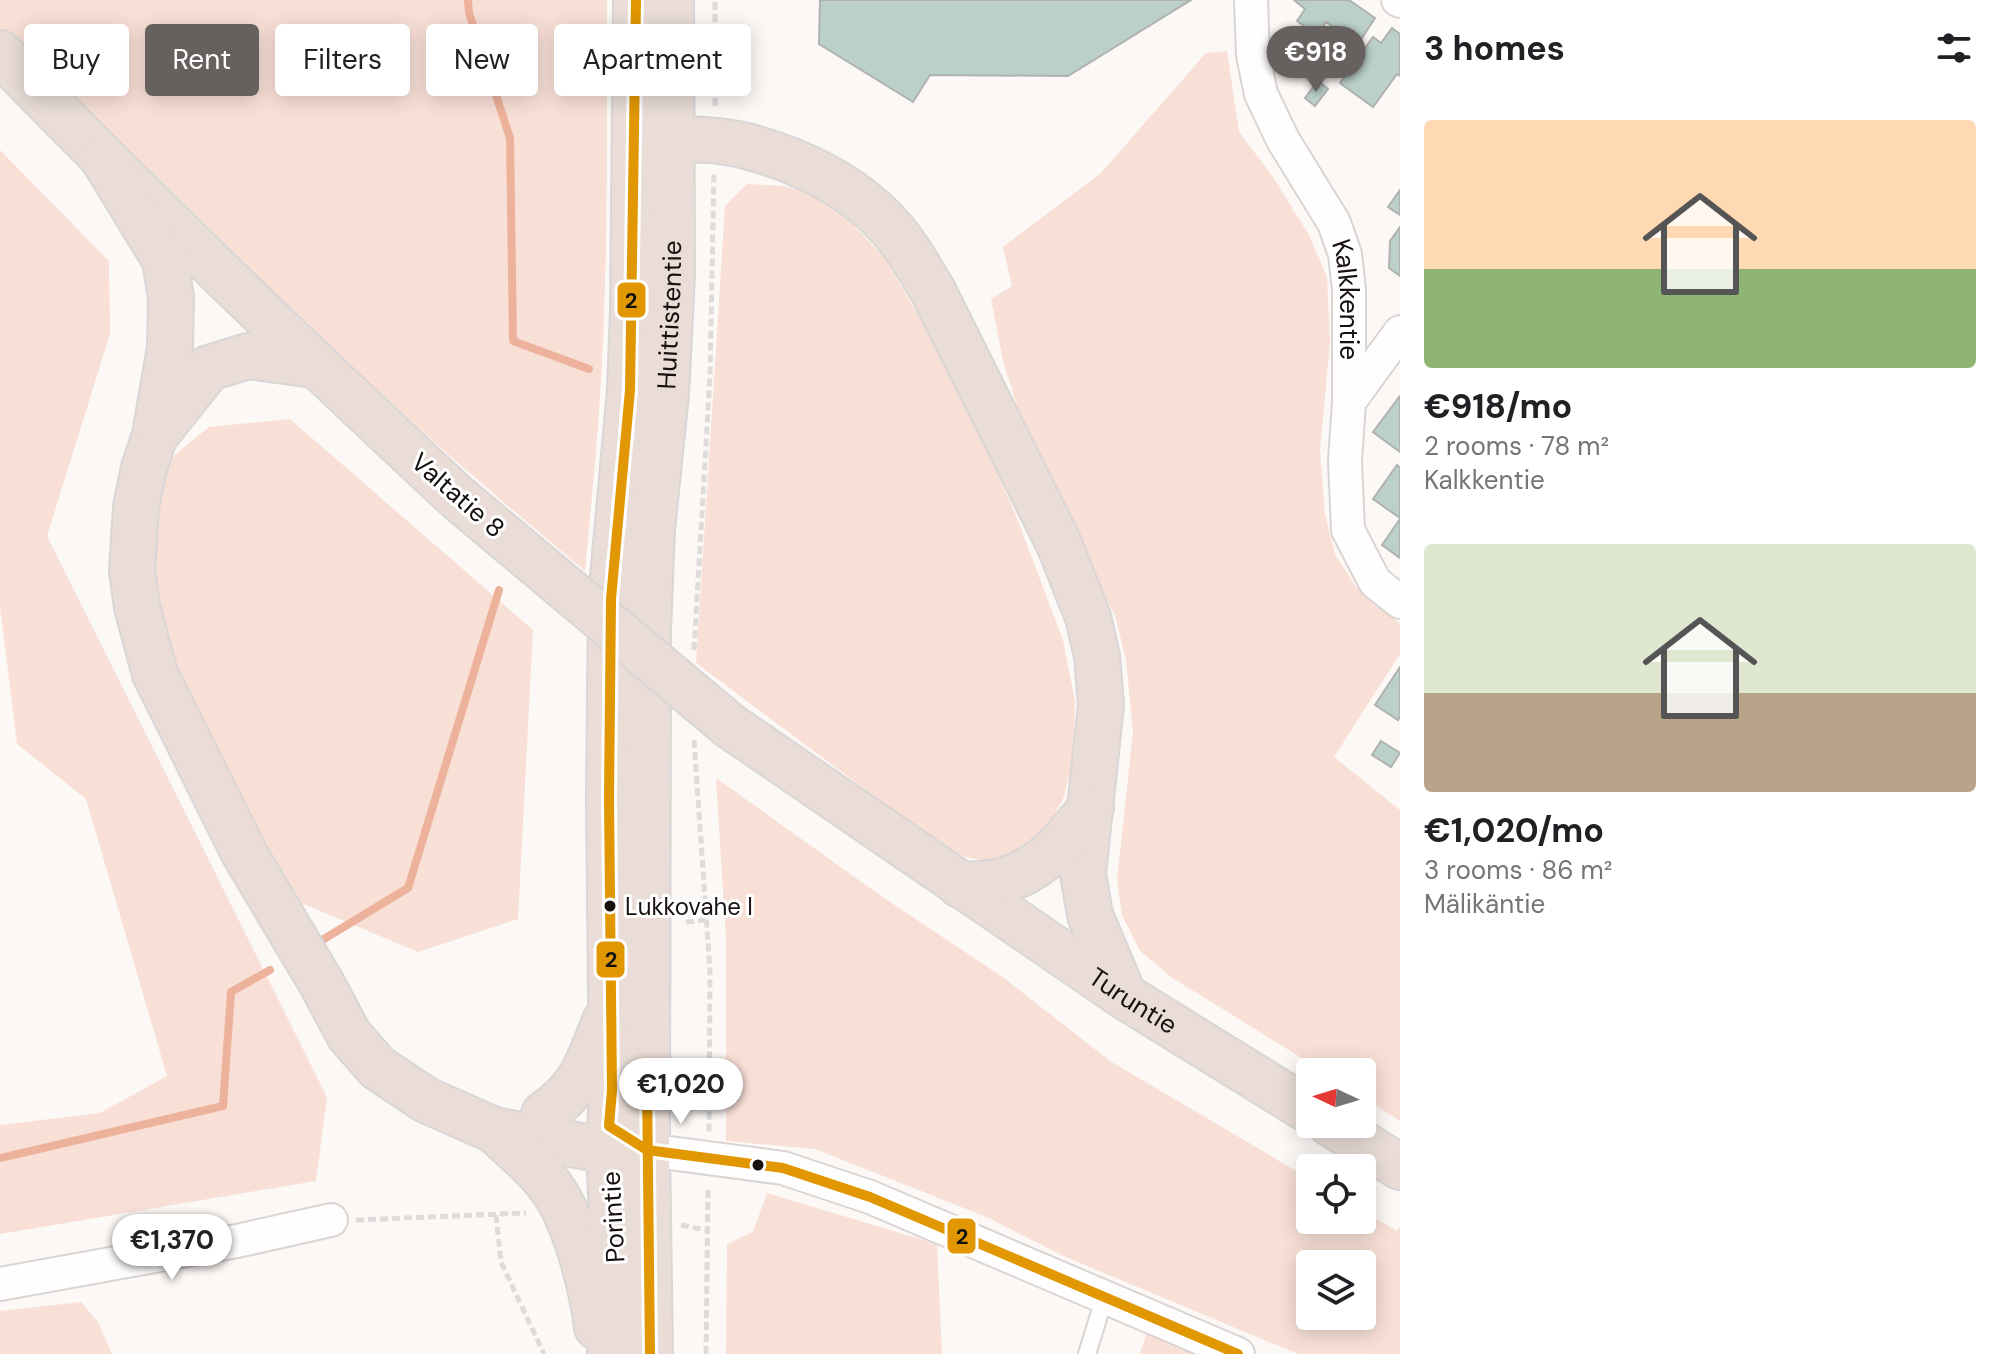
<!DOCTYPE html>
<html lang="en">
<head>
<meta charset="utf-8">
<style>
	body { margin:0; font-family:"DM Sans",sans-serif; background:#f6f6f6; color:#202124; height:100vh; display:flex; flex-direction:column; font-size:30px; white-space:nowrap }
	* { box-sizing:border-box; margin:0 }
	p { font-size:26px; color:#757577 }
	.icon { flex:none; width:44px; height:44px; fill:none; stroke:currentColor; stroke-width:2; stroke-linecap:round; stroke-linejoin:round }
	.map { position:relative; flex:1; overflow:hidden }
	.drawer { display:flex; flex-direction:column; background:#fff; width:600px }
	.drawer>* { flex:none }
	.guide { position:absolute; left:24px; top:24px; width:760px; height:72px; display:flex; gap:16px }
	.needle { width:52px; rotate:274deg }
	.controls { position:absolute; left:1296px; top:1058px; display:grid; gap:16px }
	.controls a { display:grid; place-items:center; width:80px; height:80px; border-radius:8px; background:#fff; box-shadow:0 4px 20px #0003; font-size:40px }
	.price { position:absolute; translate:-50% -68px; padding:0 18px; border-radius:28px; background:#fff; color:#222; font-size:26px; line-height:52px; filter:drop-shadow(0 2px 4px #0008) }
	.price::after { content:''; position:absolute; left:50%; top:48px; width:24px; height:18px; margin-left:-12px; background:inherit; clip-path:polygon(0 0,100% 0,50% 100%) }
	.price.current { background:#66615f; color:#fff }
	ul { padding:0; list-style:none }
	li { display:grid; align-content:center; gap:16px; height:424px; padding:0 24px }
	li span { display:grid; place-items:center; height:248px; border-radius:8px; color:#555 }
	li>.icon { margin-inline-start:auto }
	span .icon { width:144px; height:144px; fill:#fffc; stroke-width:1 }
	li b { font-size:34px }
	h2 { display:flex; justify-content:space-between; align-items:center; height:96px; padding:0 24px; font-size:34px }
	.chip { padding:0 28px; border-radius:8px; background:#fff; box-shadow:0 4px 20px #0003; font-size:28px; line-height:72px }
	.chip.current { background:#66615f; color:#fff }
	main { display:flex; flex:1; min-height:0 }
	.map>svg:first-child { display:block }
</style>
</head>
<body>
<main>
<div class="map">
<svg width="1400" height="1354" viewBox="0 0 1400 1354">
	<rect width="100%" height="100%" fill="#fcf8f6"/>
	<path fill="#f9e0d7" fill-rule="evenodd" d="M0 0H607C607 114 608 227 603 341 600 418 592 495 585 571 380 400 184 220 0 28Z
		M1227 51 1239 132 1271 174 1309 235 1327 277 1330 342 1320 451 1325 514 1335 554 1356 587 1400 624V654L1334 757 1400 810V1121L1362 1097V1072H1324L1171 977 1140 951 1122 915 1117 880 1133 732 1126 660 1115 615 1064 521 1020 415 1003 361 991 299 1012 286 1003 247 1100 174 1206 53Z
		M0 150 109 261 110 334 47 536 327 1097 316 1181 0 1234V1125L100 1113 167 1076 86 799 17 744 0 606Z
		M747 184 784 186 812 194 844 215 885 258 950 370 1015 513 1063 640 1075 701 1073 760 1064 797 1051 821 1025 852 993 863 957 855 922 832 696 663 725 206Z
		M290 419 533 630 518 919 418 952 299 902 261 843 158 628 149 567 162 465 209 427Z
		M716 778 881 896 1004 978 1110 1061 1310 1179V1220H1362V1210L1397 1231 1400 1226V1354H1298L1061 1255 989 1218 815 1149 726 1141V939ZM1310 1264H1362V1316H1310Z
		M767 1193 937 1244 942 1354H726L727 1244 753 1232Z
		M81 1302 98 1322 112 1354H0V1311Z
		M1148 1329 1203 1354H1140Z"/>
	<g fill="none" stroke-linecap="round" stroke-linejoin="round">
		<path stroke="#edb29b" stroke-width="8" d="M468 0 469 13 510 138 513 341 589 369
			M319 942 408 888 499 590
			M0 1158 223 1106 231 992 270 970"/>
	</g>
	<path fill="#bbd0cb" stroke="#b0b2b0" stroke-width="2" d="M820 0H1191L1068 76 930 75 913 102 819 44Z
		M1294 0H1349L1375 18 1358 44 1326 22 1317 35 1297 21 1305 9Z
		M1392 28 1400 34V76L1397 74 1373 107 1340 83 1373 37 1381 43Z
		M1318 81 1328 89 1315 106 1305 98Z
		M1400 190V215L1388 207Z
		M1400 227V276L1389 268 1390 241Z
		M1400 396V452L1373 432Z
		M1397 465 1400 468V518L1373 499Z
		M1400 519V558L1382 545Z
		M1400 667V717L1398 720 1375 705Z
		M1381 741 1400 753 1391 767 1372 755Z"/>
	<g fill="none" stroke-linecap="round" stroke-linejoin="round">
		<defs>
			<path id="lane" d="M1087 1354 1105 1296"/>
			<g id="street">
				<path id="s1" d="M1251 0 1253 55 1261 94 1283 140 1334 223 1345 254 1349 290V402L1345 461 1348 530 1375 582 1400 602"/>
				<path d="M1398 0 1400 1"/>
				<path d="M1349 402 1400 332"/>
				<path d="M647 1150 783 1168 870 1197 1238 1354"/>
				<path d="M0 1284 237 1241 331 1220"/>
			</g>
			<g id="highway">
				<path d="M0 53C148 206 302 353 458 498"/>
				<path d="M642 139C676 140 713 137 746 146 797 159 852 185 888 225 906 244 919 268 933 291L1059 544 1088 617 1097 656 1101 705 1083 874 1090 915 1124 996"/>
				<path d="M104 160 165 260 171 298 170 348 155 435 144 468 136 507 132 571 137 607 155 674 244 853 322 984 349 1035 378 1068 426 1100 494 1130 609 1151 636 1150"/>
				<path d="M158 432 209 368 248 356 314 365"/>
				<path id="s2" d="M730 726 1124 996 1310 1111"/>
				<path d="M960 885C974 884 991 884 1005 880 1043 869 1068 837 1091 807"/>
				<path d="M544 1114C583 1087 588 1063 605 1021"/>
				<path d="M1331 1124 1400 1167"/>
				<path d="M494 1130C512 1147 532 1163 547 1182 574 1214 592 1286 597 1327"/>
				<path d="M610 1354 615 1278 609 1151 612 1090 609 798 611 599 630 390 633 312 636 0"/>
				<path id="s3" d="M650 1354 647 1150 648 630 652 529 666 394 672 275 671 0"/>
			</g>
		</defs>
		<use href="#lane" stroke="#dad4d2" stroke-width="20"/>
		<use href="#street" stroke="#dad4d2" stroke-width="36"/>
		<use href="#highway" stroke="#d9d6d5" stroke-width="48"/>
		<path stroke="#dddcdb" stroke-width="5" stroke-dasharray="8 4" stroke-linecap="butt" d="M715 106V0
			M694 650 710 376 714 172
			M694 740 710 971 709 1133
			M686 922 707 920
			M496 1215 501 1262 544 1354
			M356 1220 526 1213
			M681 1225 706 1230
			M706 1354 708 1187"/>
		<use href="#lane" stroke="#fffefe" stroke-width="16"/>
		<use href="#street" stroke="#fffefe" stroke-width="32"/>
		<use href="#highway" stroke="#eaddd7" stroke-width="44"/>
		<defs>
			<path id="highway-bridge" d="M458 498 730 726"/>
		</defs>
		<use href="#highway-bridge" stroke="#d9d6d5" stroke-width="48" stroke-linecap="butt"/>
		<use href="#highway-bridge" stroke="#eaddd7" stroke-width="44"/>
		<defs>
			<path id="bus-1" d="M636 0 630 390 611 599 609 798 612 1090 609 1126 647 1150 783 1168 870 1197 1238 1354
				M647 1082 650 1354"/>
		</defs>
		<use href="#bus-1" stroke="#fff" stroke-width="16"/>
		<use href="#bus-1" stroke="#e09701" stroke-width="10"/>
	</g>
	<g fill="#16100e" stroke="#fff" stroke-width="3">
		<circle cx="610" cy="906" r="7"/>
		<circle cx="758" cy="1165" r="7"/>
	</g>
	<g text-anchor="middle" stroke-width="6" stroke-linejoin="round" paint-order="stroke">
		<g font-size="24" fill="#16100e" stroke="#fff" text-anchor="start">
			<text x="625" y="915">Lukkovahe I</text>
		</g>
		<g font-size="26" fill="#16100e" stroke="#fff">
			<text dy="9" stroke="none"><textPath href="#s1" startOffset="322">Kalkkentie</textPath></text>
			<text dy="9" stroke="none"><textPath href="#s3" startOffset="1040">Huittistentie</textPath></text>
			<text transform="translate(458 495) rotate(41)" y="9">Valtatie 8</text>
			<text dy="9" stroke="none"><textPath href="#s2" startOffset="488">Turuntie</textPath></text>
			<text transform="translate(613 1217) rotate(-93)" y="9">Porintie</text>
		</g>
	</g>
	<g stroke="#fff" stroke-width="3">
		<rect x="616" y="281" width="31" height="38" rx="8" fill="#e09701"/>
		<rect x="595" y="940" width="31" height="39" rx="8" fill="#e09701"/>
		<rect x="946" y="1217" width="31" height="38" rx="8" fill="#e09701"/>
	</g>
	<g font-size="22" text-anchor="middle" font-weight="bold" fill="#111">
		<text x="631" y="308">2</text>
		<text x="611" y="967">2</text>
		<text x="962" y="1244">2</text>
	</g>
</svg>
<div class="controls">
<a><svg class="needle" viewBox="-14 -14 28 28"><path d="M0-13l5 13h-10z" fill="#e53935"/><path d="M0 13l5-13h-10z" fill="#757577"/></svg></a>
<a><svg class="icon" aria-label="locate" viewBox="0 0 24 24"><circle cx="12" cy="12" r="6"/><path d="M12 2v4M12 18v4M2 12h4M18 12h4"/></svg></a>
<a><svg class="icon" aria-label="layers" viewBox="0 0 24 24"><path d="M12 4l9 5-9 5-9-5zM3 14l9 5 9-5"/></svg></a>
</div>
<b class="price current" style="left:1316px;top:94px">€918</b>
<b class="price" style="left:681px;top:1126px">€1,020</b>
<b class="price" style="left:172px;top:1282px">€1,370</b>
<div class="guide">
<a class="chip">Buy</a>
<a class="chip current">Rent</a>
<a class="chip">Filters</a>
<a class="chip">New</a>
<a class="chip">Apartment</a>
</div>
</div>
<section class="drawer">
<h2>3 homes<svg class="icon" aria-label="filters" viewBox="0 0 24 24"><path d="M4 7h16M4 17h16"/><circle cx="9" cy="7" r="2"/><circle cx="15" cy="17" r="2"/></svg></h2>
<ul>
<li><span style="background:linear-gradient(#ffd9b3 60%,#8fb573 0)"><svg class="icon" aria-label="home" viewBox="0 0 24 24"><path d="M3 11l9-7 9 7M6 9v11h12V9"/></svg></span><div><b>€918/mo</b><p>2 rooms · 78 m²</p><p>Kalkkentie</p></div></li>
<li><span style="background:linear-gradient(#dfe7d0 60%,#b9a48a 0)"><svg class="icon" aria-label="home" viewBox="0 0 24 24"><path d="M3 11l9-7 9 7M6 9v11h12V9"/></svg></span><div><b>€1,020/mo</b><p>3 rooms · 86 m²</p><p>Mälikäntie</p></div></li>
</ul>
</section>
</main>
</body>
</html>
